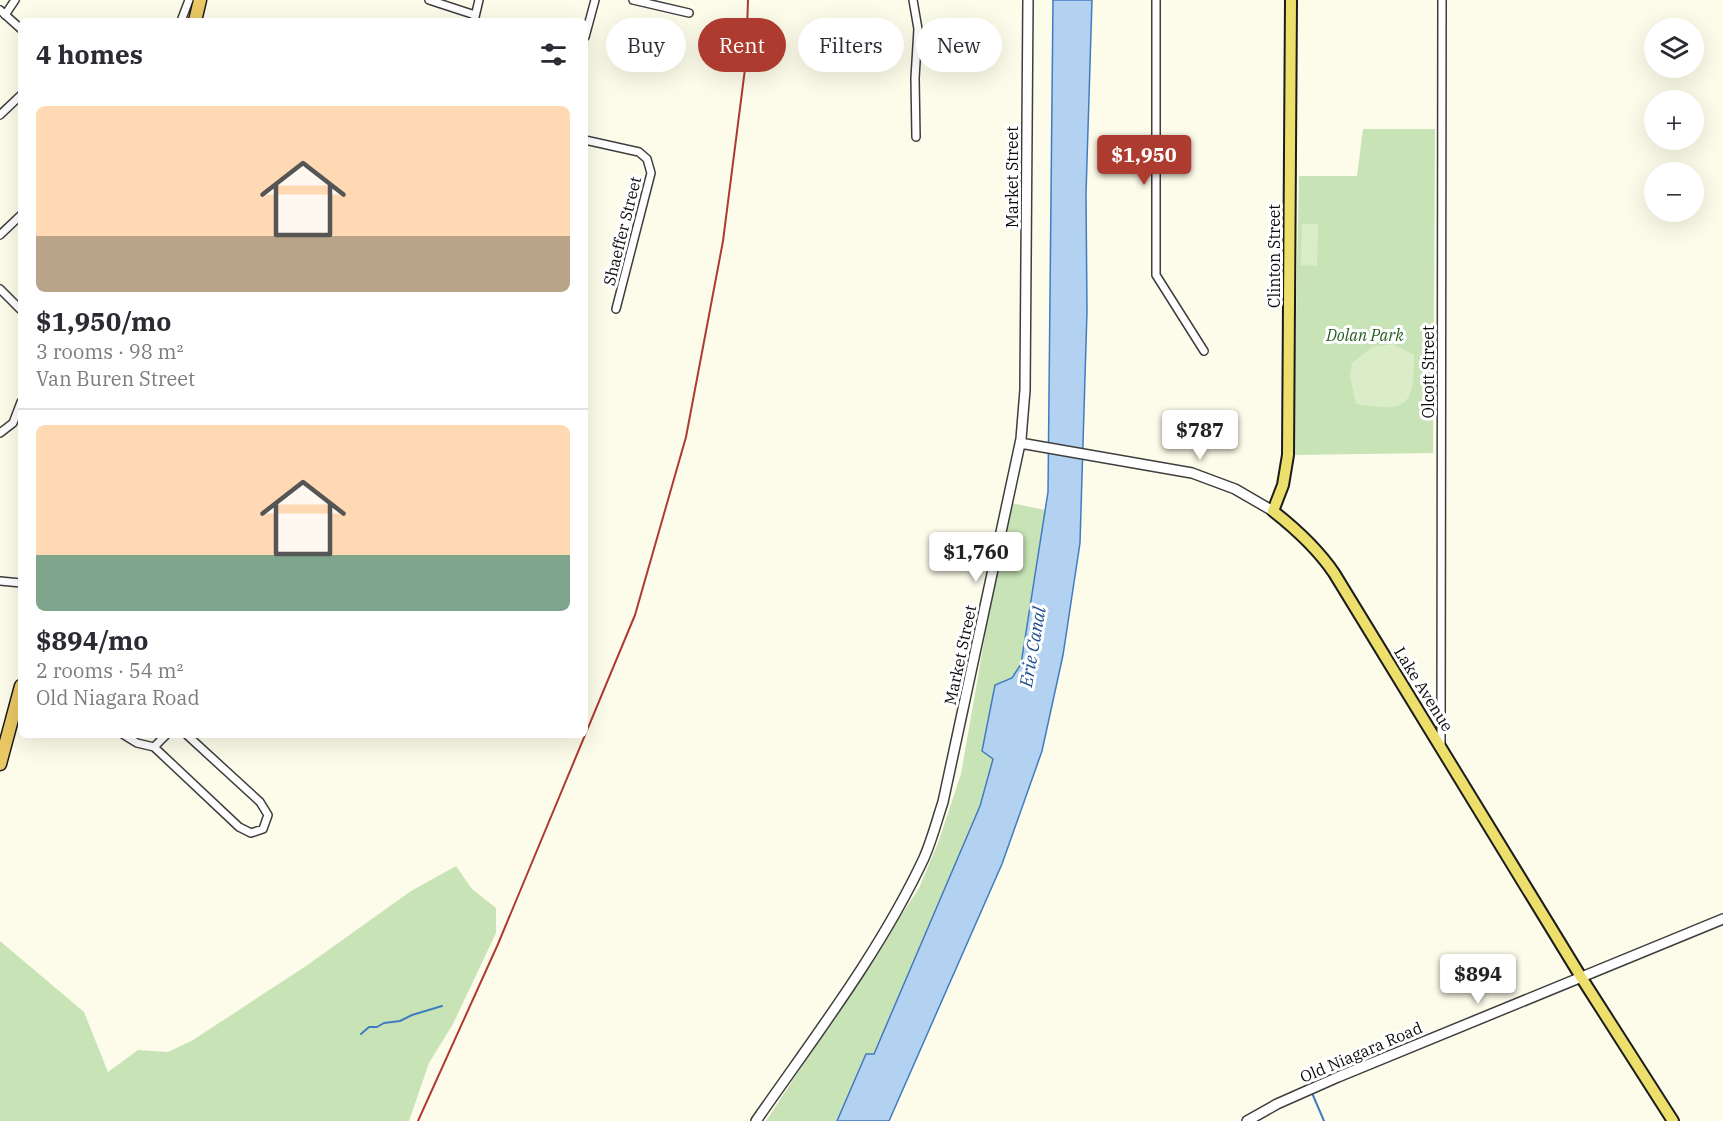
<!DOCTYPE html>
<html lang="en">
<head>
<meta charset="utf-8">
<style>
	body { margin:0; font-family:"IBM Plex Serif",serif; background:#f2f2f3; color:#2b2b33; height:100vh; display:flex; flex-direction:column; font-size:22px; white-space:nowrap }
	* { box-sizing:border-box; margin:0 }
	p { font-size:20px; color:#7c7c81 }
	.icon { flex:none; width:33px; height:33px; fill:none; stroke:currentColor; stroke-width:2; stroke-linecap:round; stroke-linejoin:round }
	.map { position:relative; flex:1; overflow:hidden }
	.panel { position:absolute; left:18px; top:18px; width:570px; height:720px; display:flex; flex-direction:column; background:#fff; border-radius:9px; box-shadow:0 6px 24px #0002 }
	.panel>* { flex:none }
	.top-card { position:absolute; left:606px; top:18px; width:570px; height:54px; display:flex; gap:12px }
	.buttons { position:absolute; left:1644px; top:18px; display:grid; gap:12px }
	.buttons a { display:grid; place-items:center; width:60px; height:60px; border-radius:50%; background:#fff; box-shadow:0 6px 24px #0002; font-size:30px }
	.price { position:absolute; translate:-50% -51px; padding:0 14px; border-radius:6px; background:#fff; color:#222; font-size:20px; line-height:39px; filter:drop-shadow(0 2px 3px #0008) }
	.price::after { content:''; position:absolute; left:50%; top:36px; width:18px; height:14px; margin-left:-9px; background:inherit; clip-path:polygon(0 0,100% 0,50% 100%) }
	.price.current { background:#ae3b2f; color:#fff }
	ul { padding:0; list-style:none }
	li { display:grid; align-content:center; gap:12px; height:318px; padding:0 18px }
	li+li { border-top:2px solid #e1e1e2 }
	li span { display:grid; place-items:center; height:186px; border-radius:9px; color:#555 }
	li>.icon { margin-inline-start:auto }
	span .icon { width:108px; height:108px; fill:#fffc; stroke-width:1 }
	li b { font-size:26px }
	h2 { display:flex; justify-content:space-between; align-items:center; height:72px; padding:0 18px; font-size:26px }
	.chip { padding:0 21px; border-radius:27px; background:#fff; box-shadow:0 6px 24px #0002; font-size:21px; line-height:54px }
	.chip.current { background:#ae3b2f; color:#fff }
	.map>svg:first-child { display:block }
</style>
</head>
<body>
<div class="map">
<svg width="1723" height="1121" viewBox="0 0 1723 1121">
	<rect width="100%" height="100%" fill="#fdfcea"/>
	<path fill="#c8e4b7" d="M1363 129H1435L1433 453 1293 455 1299 176H1357Z
		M1011 503 1045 510 1021 664 1012 678 995 685 982 751 993 759 980 806 874 1055H866L837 1121H766L919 888 938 843 961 774 994 584Z
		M456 866 472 889 496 908V933L453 1024 429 1063 409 1121H0V941L84 1012 108 1072 138 1050 168 1052 193 1040 306 966 411 891Z"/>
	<path fill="#dbecc8" d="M1302 224H1318L1317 266 1301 265Z
		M1393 344 1414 355C1414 408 1407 412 1356 404L1350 376 1352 363 1372 347Z"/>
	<path fill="#b3d1f0" stroke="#417cc1" stroke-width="1.5" d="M1053 0H1092L1086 194 1087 311 1080 543 1063 655 1042 751 1002 864 889 1121H837L866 1054H874L980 806 993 759 982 751 995 685 1012 678 1021 664 1048 492Z"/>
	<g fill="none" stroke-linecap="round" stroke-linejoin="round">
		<path stroke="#417cc1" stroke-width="2" d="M361 1034 369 1027H377L384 1023 400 1021 412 1015 442 1006
			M1312 1093 1324 1121"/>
		<defs>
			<path id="minor" d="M429 0 475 15
				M633 0 689 13
				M913 0 918 29 915 78 916 137
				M1156 0V275L1204 351
				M0 10 21 29
				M5 15 15 0
				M181 21 189 0
				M474 21 479 0
				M585 37 595 0
				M0 115 21 95
				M585 140 639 152 647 159 651 173 616 309
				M0 235 21 215
				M0 289 21 310
				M0 433 13 423 21 402
				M0 581 21 583
				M124 735 137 743 154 747 239 827 251 833 263 829 268 815 260 802 187 735
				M1441 744 1442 0
				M154 747 166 735"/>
			<path id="tertiary" d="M1020 443 1192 473 1235 489 1273 511
				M756 1121C815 1036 880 952 924 858 932 840 937 820 943 802L1021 439 1025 390 1028 0
				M1247 1121 1277 1104 1338 1077 1723 919"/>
			<path id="primary" d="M1291 0 1288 455 1283 485 1273 511C1296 529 1317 548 1334 573L1581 977 1673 1121"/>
			<path id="trunk" d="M195 21 200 0
				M0 764 21 686"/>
		</defs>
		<use href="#minor" stroke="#3e3e3e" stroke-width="10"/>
		<use href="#tertiary" stroke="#3e3e3e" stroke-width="12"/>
		<use href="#primary" stroke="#1c1c1c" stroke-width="14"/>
		<use href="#trunk" stroke="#1c1c1c" stroke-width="15"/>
		<use href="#minor" stroke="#fff" stroke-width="7"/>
		<use href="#tertiary" stroke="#fff" stroke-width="9"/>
		<use href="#primary" stroke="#eddf6b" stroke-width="10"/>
		<use href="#trunk" stroke="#eac864" stroke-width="12"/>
		<path stroke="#ae3b2f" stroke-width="2" d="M418 1121 498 944 635 615 686 437 723 241 746 61 748 0"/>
	</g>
	<g text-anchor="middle" stroke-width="6" stroke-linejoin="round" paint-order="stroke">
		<g font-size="16" fill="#0b0b0b" stroke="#fff">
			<text transform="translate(1012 177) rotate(-90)" y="6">Market Street</text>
			<text transform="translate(622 231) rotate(-76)" y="6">Shaeffer Street</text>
			<text transform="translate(1274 256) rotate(-90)" y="6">Clinton Street</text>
			<text transform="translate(1428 372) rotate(-90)" y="6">Olcott Street</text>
			<text transform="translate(960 655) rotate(-78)" y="6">Market Street</text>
			<text transform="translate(1424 689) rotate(58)" y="6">Lake Avenue</text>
			<text transform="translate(1361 1052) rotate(-23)" y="6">Old Niagara Road</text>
		</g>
		<g font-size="16" font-style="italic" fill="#265c21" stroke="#fff">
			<text x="1365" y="341">Dolan Park</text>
		</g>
		<g font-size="18" font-style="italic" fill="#205090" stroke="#fff">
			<text transform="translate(1033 647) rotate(-80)" y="6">Erie Canal</text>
		</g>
	</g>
</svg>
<div class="buttons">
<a><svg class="icon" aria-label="layers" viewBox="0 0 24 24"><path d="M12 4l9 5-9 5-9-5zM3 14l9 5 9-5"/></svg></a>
<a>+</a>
<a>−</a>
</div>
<b class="price current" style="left:1144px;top:186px">$1,950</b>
<b class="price" style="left:1200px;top:461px">$787</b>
<b class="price" style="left:976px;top:583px">$1,760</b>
<b class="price" style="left:1478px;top:1005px">$894</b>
<div class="top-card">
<a class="chip">Buy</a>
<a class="chip current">Rent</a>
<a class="chip">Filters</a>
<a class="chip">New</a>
</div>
<section class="panel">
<h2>4 homes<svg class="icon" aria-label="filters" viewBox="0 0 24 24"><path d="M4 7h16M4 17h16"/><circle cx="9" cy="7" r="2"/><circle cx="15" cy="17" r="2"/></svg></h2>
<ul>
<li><span style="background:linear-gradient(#ffd9b3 70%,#b9a48a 0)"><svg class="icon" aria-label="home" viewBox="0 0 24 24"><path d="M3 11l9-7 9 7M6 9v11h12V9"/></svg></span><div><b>$1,950/mo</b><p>3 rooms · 98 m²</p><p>Van Buren Street</p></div></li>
<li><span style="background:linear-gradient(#ffd9b3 70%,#7fa58c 0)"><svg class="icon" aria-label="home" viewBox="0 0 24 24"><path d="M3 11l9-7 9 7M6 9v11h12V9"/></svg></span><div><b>$894/mo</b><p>2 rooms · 54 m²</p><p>Old Niagara Road</p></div></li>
</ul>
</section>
</div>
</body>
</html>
